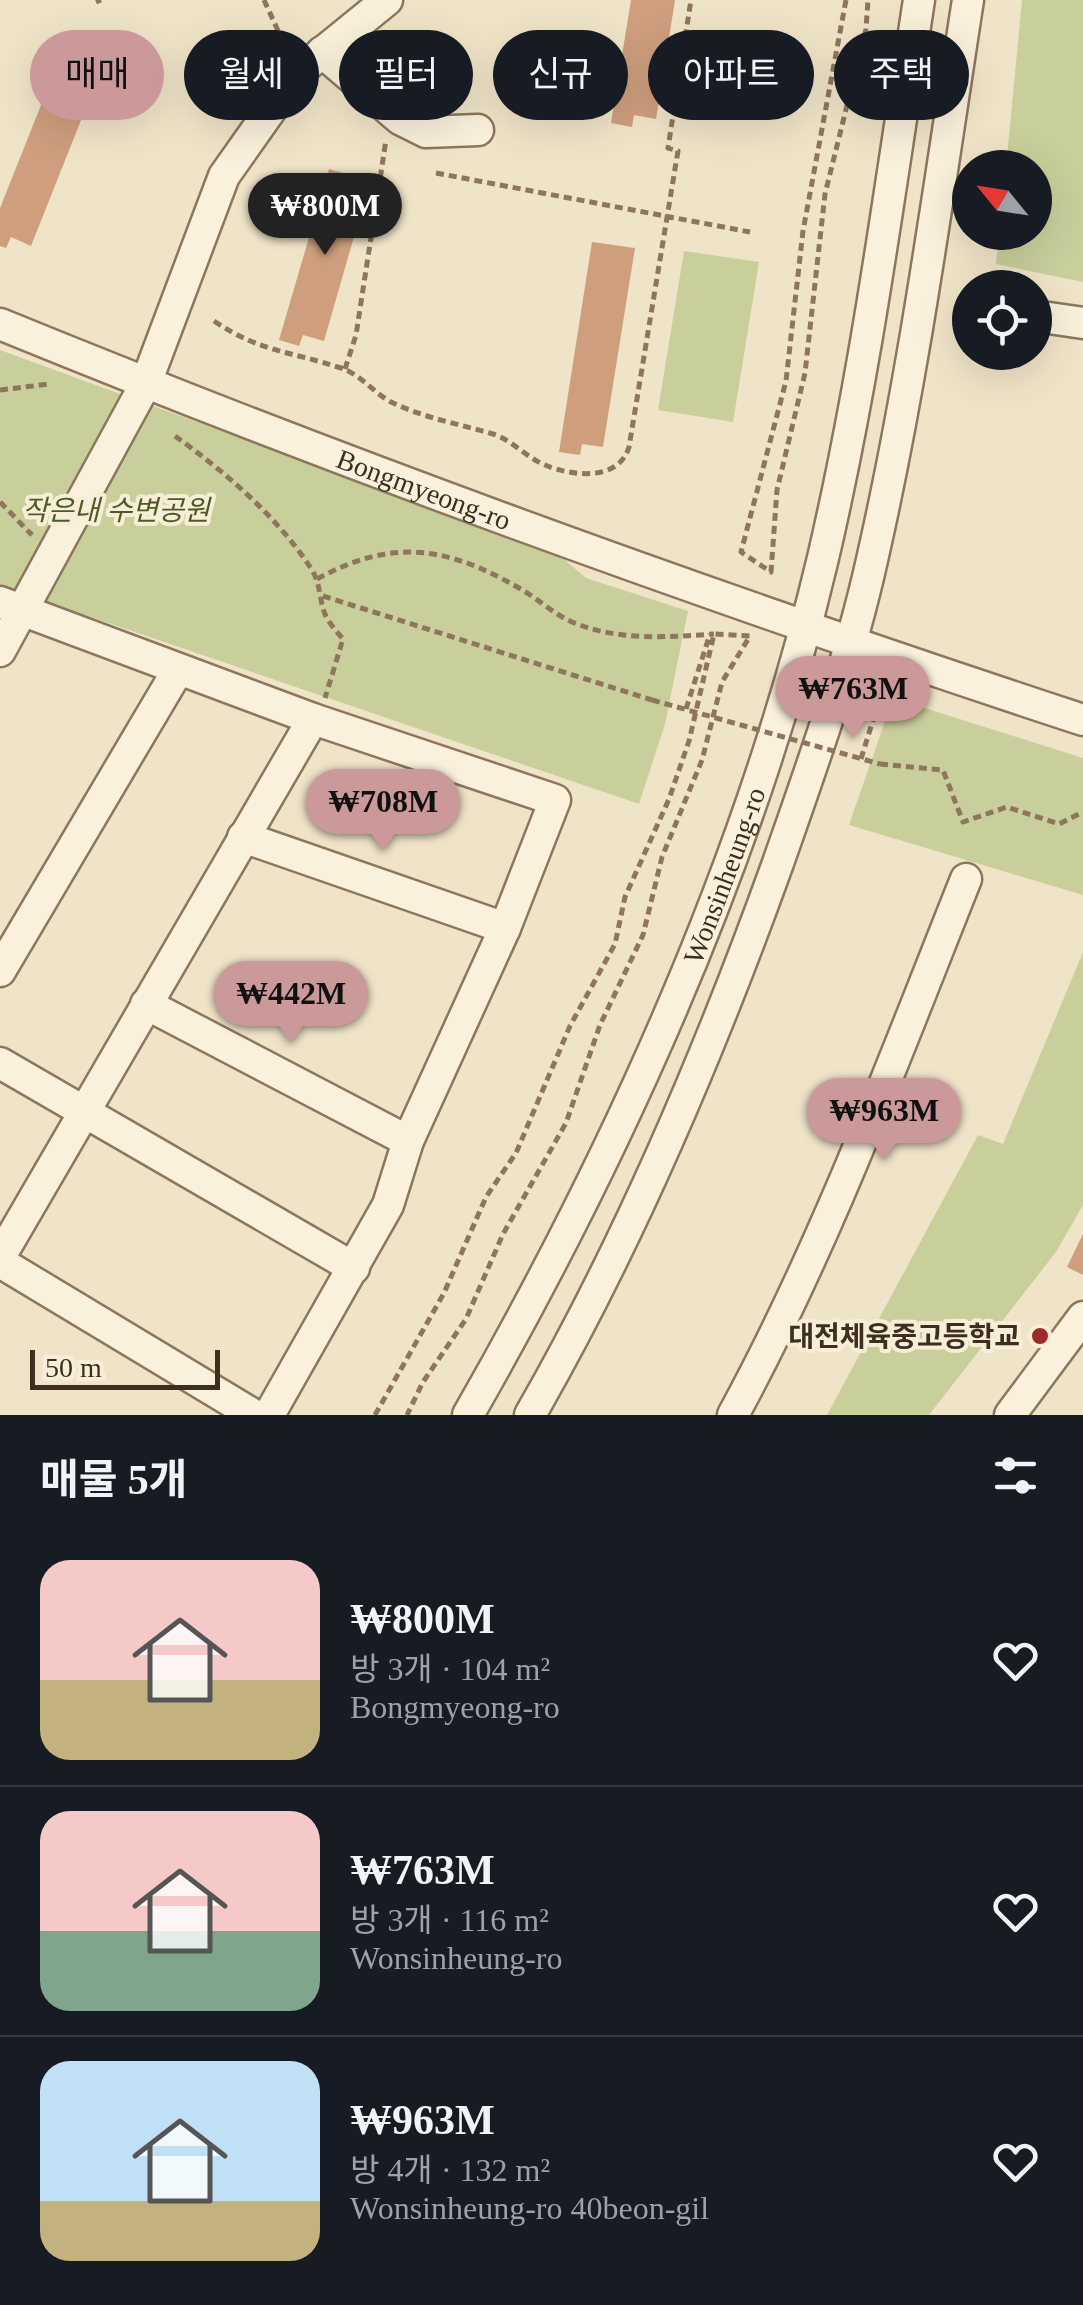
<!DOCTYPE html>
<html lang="ko">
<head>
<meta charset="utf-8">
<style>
	body { margin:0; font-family:"Times New Roman","Noto Sans KR",serif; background:#20242c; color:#f1f3f6; height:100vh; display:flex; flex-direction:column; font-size:38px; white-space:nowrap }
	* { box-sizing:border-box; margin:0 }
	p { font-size:32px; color:#9ea1a6 }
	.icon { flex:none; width:55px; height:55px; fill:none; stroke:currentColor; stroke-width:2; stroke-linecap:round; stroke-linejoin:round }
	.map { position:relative; height:1415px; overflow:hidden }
	.drawer { display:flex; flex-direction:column; background:#171b24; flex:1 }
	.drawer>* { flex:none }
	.hud { position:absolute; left:30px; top:30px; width:1025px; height:90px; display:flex; gap:20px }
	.needle { width:65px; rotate:300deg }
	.tools { position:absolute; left:952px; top:150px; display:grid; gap:20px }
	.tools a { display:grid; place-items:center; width:100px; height:100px; border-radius:50%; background:#171b24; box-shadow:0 10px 40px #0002; font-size:50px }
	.scale { position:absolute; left:30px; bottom:25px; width:190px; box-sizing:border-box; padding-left:10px; border:5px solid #3d2e20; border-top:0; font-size:28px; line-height:35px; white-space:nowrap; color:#3d2e20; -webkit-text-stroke:8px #f7eed8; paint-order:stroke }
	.price { position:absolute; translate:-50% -85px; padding:0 22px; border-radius:35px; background:#cc999b; color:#111; font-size:32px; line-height:65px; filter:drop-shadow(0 2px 5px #0008) }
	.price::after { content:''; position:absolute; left:50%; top:60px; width:30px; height:22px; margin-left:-15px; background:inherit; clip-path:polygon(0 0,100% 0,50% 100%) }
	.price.active { background:#222; color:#fff }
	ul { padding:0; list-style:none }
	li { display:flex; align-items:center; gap:30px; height:250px; padding:0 40px }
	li+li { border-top:2px solid #363941 }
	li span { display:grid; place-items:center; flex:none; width:280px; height:200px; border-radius:30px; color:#555 }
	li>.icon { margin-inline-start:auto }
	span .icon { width:120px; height:120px; fill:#fffc; stroke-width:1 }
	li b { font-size:42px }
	h2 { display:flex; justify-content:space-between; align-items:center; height:120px; padding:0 40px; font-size:42px }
	.pill { padding:0 35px; border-radius:45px; background:#171b24; box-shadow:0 10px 40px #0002; font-size:35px; line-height:90px }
	.pill.active { background:#cc999b; color:#111 }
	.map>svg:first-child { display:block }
</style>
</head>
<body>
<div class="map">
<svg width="1083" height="1415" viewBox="0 0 1083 1415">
	<rect width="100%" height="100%" fill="#f0e4c8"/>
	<path fill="#c9cf9b" d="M1022 0H1083V282L996 264 999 233 1035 232V168L1006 167Z
		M684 251 759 262 733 422 658 410Z
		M0 350 558 554 586 578 688 611 665 724 639 804 0 586Z
		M893 698 1083 758V895L849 825Z
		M1083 952V1205L1056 1252 929 1415H827L978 1135 1003 1144Z"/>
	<path fill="#cf9f7d" d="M631 0H675L656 119 634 115 632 127 611 123Z
		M53 75 93 90 31 246 11 237 6 248 0 246V208Z
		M329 169 370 181 324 341 303 335 299 346 279 340Z
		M592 242 635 248 603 447 582 444 580 455 559 452Z
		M1083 1234V1275L1067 1267Z"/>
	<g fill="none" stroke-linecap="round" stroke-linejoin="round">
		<defs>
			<g id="minor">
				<path d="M322 52 400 119 426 132 478 130"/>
				<path d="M1035 316 1083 323"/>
				<path id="s1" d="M0 324C355 469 718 600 1083 720"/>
				<path d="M0 602 313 719 555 800 505 928 408 1141 388 1205 269 1415"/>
				<path d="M0 651 146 383 224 176 296 74 387 0"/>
				<path d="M243 837 505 928"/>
				<path d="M0 971 178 670"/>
				<path d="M146 1004 408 1141"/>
				<path d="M0 1063 354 1268"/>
				<path d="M0 1257 313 719"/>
				<path d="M0 1262 254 1415"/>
				<path id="s2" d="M468 1415C620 1149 752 857 823 558 866 374 890 187 919 0"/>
				<path d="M530 1415C630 1241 710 1052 778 863 813 763 849 663 872 560 914 375 939 186 968 0"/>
				<path d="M733 1415C826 1244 894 1059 966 879"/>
				<path d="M1010 1415 1083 1317"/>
			</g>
		</defs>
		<use href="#minor" stroke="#8d765c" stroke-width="35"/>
		<path stroke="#8d765c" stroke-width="5" stroke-dasharray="8 5" stroke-linecap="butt" d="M264 0 285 46
			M846 0 803 231 786 381 741 552 771 572 777 490 805 373 825 194 866 29 868 0
			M96 2 101 0
			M224 45 270 63
			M436 173 750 232
			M214 321C262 353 290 351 341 368 360 374 374 393 391 402 424 418 459 424 493 434 512 440 527 458 545 465 574 477 619 481 629 447L678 151 668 148 691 0
			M345 369 356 335 386 140
			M0 390 49 384
			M175 436C225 472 278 517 312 570 321 585 319 599 325 614 328 622 337 632 343 639L325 698
			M0 502 32 535
			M317 579C392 538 446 546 519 588 539 599 555 616 577 624 622 641 667 637 714 634
			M323 596 652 700
			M686 709 710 634
			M861 759 884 684
			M880 764 943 770 963 822 1007 807 1059 824 1083 812
			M375 1415 444 1293 486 1197 516 1153 570 1026 615 944 625 897 669 799 689 741 714 634 750 636 722 682 702 760 662 857 643 935 600 1025 566 1123 503 1234 466 1319 423 1382 407 1415"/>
		<use href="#minor" stroke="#faf1dc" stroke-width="30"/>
		<path stroke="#8d765c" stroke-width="5" stroke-dasharray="8 5" stroke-linecap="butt" d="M652 700 880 764"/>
	</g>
	<circle fill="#9e2a2b" stroke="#f7eed8" stroke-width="4" cx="1040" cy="1336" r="10"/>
	<g text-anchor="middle" stroke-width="8" stroke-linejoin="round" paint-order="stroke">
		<g font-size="28" fill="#3d2e20" stroke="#f7eed8">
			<text dy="10" stroke="none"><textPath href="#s1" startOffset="455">Bongmyeong-ro</textPath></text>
			<text dy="10" stroke="none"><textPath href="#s2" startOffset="598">Wonsinheung-ro</textPath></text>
		</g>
		<g font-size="28" font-style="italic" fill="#4d5a26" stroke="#f7eed8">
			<text x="116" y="520">작은내 수변공원</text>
		</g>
		<g font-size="28" font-weight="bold" fill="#3d2e20" stroke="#f7eed8" text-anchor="end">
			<text x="1020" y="1346">대전체육중고등학교</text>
		</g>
	</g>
</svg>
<div class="tools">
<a><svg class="needle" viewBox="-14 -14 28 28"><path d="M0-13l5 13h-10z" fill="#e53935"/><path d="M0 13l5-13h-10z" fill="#9ea1a6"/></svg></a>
<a><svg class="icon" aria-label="locate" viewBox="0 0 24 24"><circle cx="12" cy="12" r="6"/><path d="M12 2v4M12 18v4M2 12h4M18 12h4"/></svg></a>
</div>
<div class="scale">50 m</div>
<b class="price active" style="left:325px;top:258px">₩800M</b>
<b class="price" style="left:853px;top:741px">₩763M</b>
<b class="price" style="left:383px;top:854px">₩708M</b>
<b class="price" style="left:291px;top:1046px">₩442M</b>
<b class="price" style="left:884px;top:1163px">₩963M</b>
<div class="hud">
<a class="pill active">매매</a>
<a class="pill">월세</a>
<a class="pill">필터</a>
<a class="pill">신규</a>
<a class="pill">아파트</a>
<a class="pill">주택</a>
</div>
</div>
<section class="drawer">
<h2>매물 5개<svg class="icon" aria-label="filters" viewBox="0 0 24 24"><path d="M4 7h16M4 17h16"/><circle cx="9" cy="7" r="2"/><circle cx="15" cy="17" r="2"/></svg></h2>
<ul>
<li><span style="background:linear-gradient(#f6c9c9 60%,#c2b280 0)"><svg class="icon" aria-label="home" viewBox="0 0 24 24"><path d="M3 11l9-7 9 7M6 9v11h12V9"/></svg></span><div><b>₩800M</b><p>방 3개 · 104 m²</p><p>Bongmyeong-ro</p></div><svg class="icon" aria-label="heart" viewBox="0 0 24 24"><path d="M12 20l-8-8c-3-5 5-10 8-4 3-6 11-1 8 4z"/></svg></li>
<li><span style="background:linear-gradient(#f6c9c9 60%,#7fa58c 0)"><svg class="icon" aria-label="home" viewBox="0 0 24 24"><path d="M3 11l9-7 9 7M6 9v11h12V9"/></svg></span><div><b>₩763M</b><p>방 3개 · 116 m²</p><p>Wonsinheung-ro</p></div><svg class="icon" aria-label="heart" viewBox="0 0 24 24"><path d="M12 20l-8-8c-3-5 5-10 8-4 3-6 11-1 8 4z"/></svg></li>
<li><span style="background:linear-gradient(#bfe0f5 70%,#c2b280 0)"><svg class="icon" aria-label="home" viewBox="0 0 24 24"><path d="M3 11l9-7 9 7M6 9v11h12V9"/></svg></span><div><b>₩963M</b><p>방 4개 · 132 m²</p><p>Wonsinheung-ro 40beon-gil</p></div><svg class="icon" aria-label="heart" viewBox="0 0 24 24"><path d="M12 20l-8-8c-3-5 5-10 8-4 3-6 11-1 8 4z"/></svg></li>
</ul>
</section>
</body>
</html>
